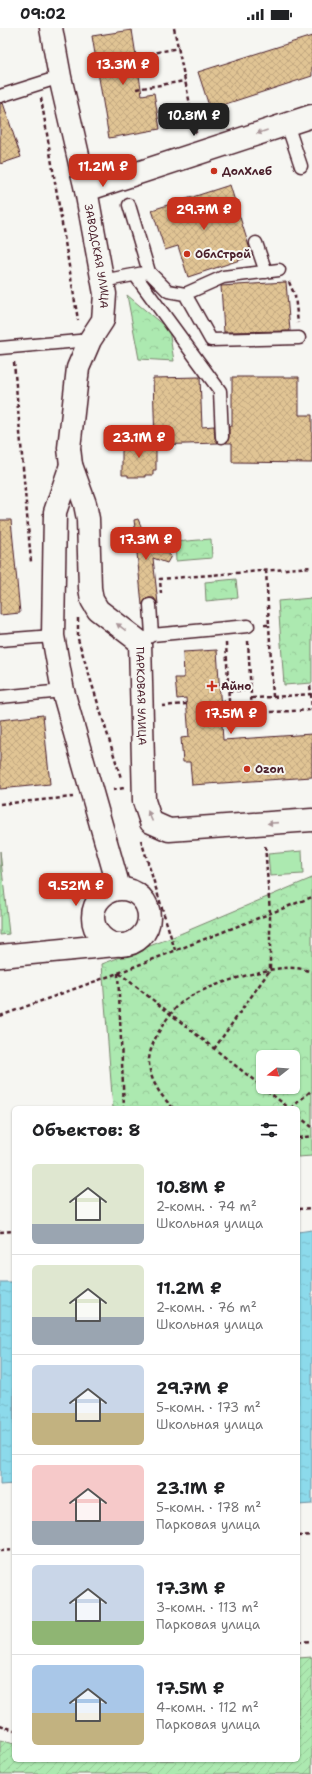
<!DOCTYPE html>
<html lang="ru">
<head>
<meta charset="utf-8">
<style>
	body { margin:0; font-family:"Shantell Sans",sans-serif; background:#f2f2f2; color:#202124; height:100vh; display:flex; flex-direction:column; font-size:15px; white-space:nowrap }
	* { box-sizing:border-box; margin:0 }
	p { font-size:13px; color:#757577 }
	.icon { flex:none; width:22px; height:22px; fill:none; stroke:currentColor; stroke-width:2; stroke-linecap:round; stroke-linejoin:round }
	.map { position:relative; flex:1; overflow:hidden }
	.panel { position:absolute; left:12px; top:1078px; width:288px; height:656px; display:flex; flex-direction:column; background:#fff; border-radius:6px; box-shadow:0 1px 3px #0004 }
	.panel>* { flex:none }
	.needle { width:26px; rotate:253deg }
	.fabs { position:absolute; left:256px; top:1022px; display:grid; gap:8px }
	.fabs a { display:grid; place-items:center; width:44px; height:44px; border-radius:6px; background:#fff; box-shadow:0 1px 3px #0004; font-size:20px }
	.price { position:absolute; translate:-50% -34px; padding:0 9px; border-radius:8px; background:#c8321e; color:#fff; font-size:13px; line-height:26px; filter:drop-shadow(0 1px 2px #0008) }
	.price::after { content:''; position:absolute; left:50%; top:24px; width:12px; height:9px; margin-left:-6px; background:inherit; clip-path:polygon(0 0,100% 0,50% 100%) }
	.price.current { background:#222; color:#fff }
	ul { padding:0; list-style:none }
	li { display:flex; align-items:center; gap:12px; height:100px; padding:0 20px }
	li+li { border-top:1px solid #e0e0e0 }
	li span { display:grid; place-items:center; flex:none; width:112px; height:80px; border-radius:6px; color:#555 }
	li>.icon { margin-inline-start:auto }
	span .icon { width:48px; height:48px; fill:#fffc; stroke-width:1 }
	li b { font-size:17px }
	h2 { display:flex; justify-content:space-between; align-items:center; height:48px; padding:0 20px; font-size:17px }
	.status { display:flex; justify-content:space-between; align-items:center; height:28px; padding:0 20px; background:#fff; direction:ltr }
	.status svg { height:11px; fill:currentColor }
	.map>svg:first-child { display:block }
</style>
</head>
<body>
<div class="status"><b>09:02</b><svg viewBox="0 0 49 12"><path d="M0 12V9h3v3zM5 12V6h3v6zM10 12V3h3v9zM15 12V0h3v12zM26 1h20v11H26zM47 4h2v5h-2z"/></svg></div>
<div class="map">
<svg width="312" height="1746" viewBox="0 0 312 1746">
	<defs>
		<pattern id="park-crowns" width="20" height="18" patternUnits="userSpaceOnUse"><rect width="20" height="18" fill="#ace9b0"/><path d="M2 6a3 3 0 1 1 6 0M12 15a3 3 0 1 1 6 0" fill="none" stroke="#96c798"/></pattern>
		<pattern id="garden-furrows" width="10" height="10" patternUnits="userSpaceOnUse"><rect width="10" height="10" fill="#ace9b0"/><path d="M-1 1l2-2M0 10L10 0M9 11l2-2" fill="none" stroke="#96c798"/></pattern>
		<pattern id="water-ripples" width="26" height="14" patternUnits="userSpaceOnUse"><rect width="26" height="14" fill="#8cdaeb"/><path d="M2 4q2-2 4 0t4 0M15 11q2-2 4 0t4 0" fill="none" stroke="#7abbca"/></pattern>
		<pattern id="building-cross-hatch" width="8" height="8" patternUnits="userSpaceOnUse"><rect width="8" height="8" fill="#e0c494"/><path d="M0 0l8 8M0 8l8-8" fill="none" stroke="#c2a880"/></pattern>
	</defs>
	<rect width="100%" height="100%" fill="#f6f6f2"/>
	<filter id="ink" filterUnits="userSpaceOnUse"><feTurbulence type="fractalNoise" baseFrequency=".025" numOctaves="2"/><feDisplacementMap in="SourceGraphic" scale="8" xChannelSelector="R" yChannelSelector="G"/><feConvolveMatrix kernelMatrix="1 2 1 2 8 2 1 2 1" color-interpolation-filters="sRGB"/></filter>
	<g filter="url(#ink)">
		<path fill="url(#park-crowns)" stroke="#7b846e" fill-rule="evenodd" d="M127 267 169 302 174 333 139 331Z
			M211 511 212 530 176 533 175 514Z
			M236 551 238 570 206 573 205 554Z
			M312 570V655L284 657 278 573Z
			M0 823 9 906 0 907Z
			M312 850V1128L298 1129V1080H113L102 936 168 911ZM263 1029H293V1059H263Z"/>
		<path fill="url(#garden-furrows)" stroke="#7b846e" d="M312 1629V1746H0V1712L14 1716V1732H298V1630Z"/>
		<path fill="#ace9b0" stroke="#7b846e" d="M302 823 303 846 270 848 268 826Z"/>
		<path fill="url(#water-ripples)" stroke="#728f9e" d="M312 1202V1476L298 1477V1204Z
			M0 1254H14V1456L0 1457Z"/>
		<path fill="url(#building-cross-hatch)" stroke="#4a1f2b" d="M132 2 142 67 154 65 160 101 109 110 92 8Z
			M312 8V48L210 81 198 44Z
			M3 75 21 129 0 136V76Z
			M230 157 252 228 188 249 178 218 165 222 152 182Z
			M286 254 290 303 224 304 221 258Z
			M200 349 202 399 214 398 215 410 218 415 155 417 153 350Z
			M232 349H299V387H312V435L232 434V415H226L229 409V398H232Z
			M136 412 156 417V442H153V447H145V449H128V447H122V423L131 413Z
			M138 491 148 515 171 528 167 535 153 530 158 576 154 570H149L146 571 142 577 137 525 128 522 126 503 136 508 134 492Z
			M0 492H11L20 585 0 587Z
			M217 622 223 712 312 706V749L192 757 190 734H183L181 710 189 709 186 670 177 671 175 650H184L183 624Z
			M43 687 50 756 0 761V692Z"/>
		<g fill="none" stroke-linecap="round" stroke-linejoin="round">
			<defs>
				<path id="lane" d="M0 68 60 49
					M287 96 301 138
					M129 177 149 244
					M256 215 266 244
					M135 247 220 363 222 409
					M102 253 149 244 168 263 185 266 223 249 279 242
					M185 266 211 312 299 310
					M0 320 90 312
					M150 577 152 607
					M0 612 53 608
					M140 614 152 607 248 598
					M0 669 63 663"/>
				<g id="street">
					<path id="s1" d="M51 0 60 49 86 162 105 266 103 292 90 312 78 340 69 420 71 437 85 476 88 491 90 560 92 572 98 582 140 614 144 773 151 794 169 802 312 792"/>
					<path d="M86 162 312 88"/>
					<path d="M71 437 55 484 53 608 63 663 119 860"/>
					<circle cx="121" cy="889" r="28"/>
					<path d="M0 928 115 917"/>
				</g>
			</defs>
			<use href="#lane" stroke="#4a1f2b" stroke-width="15"/>
			<use href="#street" stroke="#4a1f2b" stroke-width="25"/>
			<path stroke="#4a1f2b" stroke-width="2.5" stroke-dasharray="4 3" stroke-linecap="butt" d="M174 0 196 105
				M136 28 179 20
				M136 61 185 53
				M41 70 78 292
				M289 254 295 268 298 295
				M14 334 31 534
				M161 566 160 551 312 539
				M78 590V611L121 750
				M264 597H269L266 542
				M248 613 252 685 312 682
				M229 663 251 662
				M311 666 312 682
				M273 669 311 666 310 657H312
				M252 670 273 669 269 597
				M221 674 229 673 226 615
				M162 678 186 676
				M113 762 124 760
				M0 776 73 769
				M141 812 175 922
				M118 945 124 1080
				M119 945 289 1080
				M0 988 118 945 312 869
				M214 1021 270 942V885L265 816
				M173 1080C161 1068 150 1053 149 1035 148 1015 170 982 186 971 205 958 272 937 294 940 300 940 306 942 312 944
				M291 1080 312 1062
				M298 1088 312 1099
				M298 1110 312 1108
				M298 1181 312 1180
				M0 1204 14 1203
				M298 1508 312 1507
				M0 1523 14 1522
				M298 1614 312 1613
				M0 1697 14 1702"/>
			<use href="#lane" stroke="#f6f6f2" stroke-width="12"/>
			<use href="#street" stroke="#f6f6f2" stroke-width="22"/>
		</g>
		<defs><path id="oneway-solid" d="M-6-.8H1V-3.2L6.5 0L1 3.2V.8H-6Z"/></defs>
		<g fill="#a99598">
			<use href="#oneway-solid" transform="translate(262 104) rotate(161)"/>
			<use href="#oneway-solid" transform="translate(121 599) rotate(-143)"/>
			<use href="#oneway-solid" transform="translate(150 788) rotate(-114)"/>
			<use href="#oneway-solid" transform="translate(273 795) rotate(176)"/>
		</g>
	</g>
	<g fill="#c8321e" stroke="#f6f6f2" stroke-width="1.5">
		<circle cx="214" cy="143" r="4"/>
		<circle cx="187" cy="226" r="4"/>
		<path d="M210 652h4v4h4v4h-4v4h-4v-4h-4v-4h4z"/>
		<circle cx="247" cy="741" r="4"/>
	</g>
	<g text-anchor="middle" stroke-width="4" stroke-linejoin="round" paint-order="stroke">
		<g font-size="11" font-weight="bold" fill="#4a1f2b" stroke="#f6f6f2" text-anchor="start">
			<text x="222" y="147">ДолХлеб</text>
			<text x="195" y="230">ОблСтрой</text>
			<text x="221" y="662">Айно</text>
			<text x="255" y="745">Ozon</text>
		</g>
		<g font-size="11" fill="#4a1f2b" stroke="#f6f6f2">
			<text dy="4" stroke="none"><textPath href="#s1" startOffset="233">ЗАВОДСКАЯ УЛИЦА</textPath></text>
			<text dy="4" stroke="none"><textPath href="#s1" startOffset="706">ПАРКОВАЯ УЛИЦА</textPath></text>
		</g>
	</g>
</svg>
<div class="fabs">
<a><svg class="needle" viewBox="-14 -14 28 28"><path d="M0-13l5 13h-10z" fill="#e53935"/><path d="M0 13l5-13h-10z" fill="#757577"/></svg></a>
</div>
<b class="price" style="left:123px;top:58px">13.3M ₽</b>
<b class="price current" style="left:194px;top:109px">10.8M ₽</b>
<b class="price" style="left:103px;top:160px">11.2M ₽</b>
<b class="price" style="left:204px;top:203px">29.7M ₽</b>
<b class="price" style="left:139px;top:431px">23.1M ₽</b>
<b class="price" style="left:146px;top:533px">17.3M ₽</b>
<b class="price" style="left:231px;top:707px">17.5M ₽</b>
<b class="price" style="left:76px;top:879px">9.52M ₽</b>
<section class="panel">
<h2>Объектов: 8<svg class="icon" aria-label="filters" viewBox="0 0 24 24"><path d="M4 7h16M4 17h16"/><circle cx="9" cy="7" r="2"/><circle cx="15" cy="17" r="2"/></svg></h2>
<ul>
<li><span style="background:linear-gradient(#dfe7d0 75%,#9aa5b1 0)"><svg class="icon" aria-label="home" viewBox="0 0 24 24"><path d="M3 11l9-7 9 7M6 9v11h12V9"/></svg></span><div><b>10.8M ₽</b><p>2-комн. · 74 m²</p><p>Школьная улица</p></div></li>
<li><span style="background:linear-gradient(#dfe7d0 65%,#9aa5b1 0)"><svg class="icon" aria-label="home" viewBox="0 0 24 24"><path d="M3 11l9-7 9 7M6 9v11h12V9"/></svg></span><div><b>11.2M ₽</b><p>2-комн. · 76 m²</p><p>Школьная улица</p></div></li>
<li><span style="background:linear-gradient(#c9d6e8 60%,#c2b280 0)"><svg class="icon" aria-label="home" viewBox="0 0 24 24"><path d="M3 11l9-7 9 7M6 9v11h12V9"/></svg></span><div><b>29.7M ₽</b><p>5-комн. · 173 m²</p><p>Школьная улица</p></div></li>
<li><span style="background:linear-gradient(#f6c9c9 70%,#9aa5b1 0)"><svg class="icon" aria-label="home" viewBox="0 0 24 24"><path d="M3 11l9-7 9 7M6 9v11h12V9"/></svg></span><div><b>23.1M ₽</b><p>5-комн. · 178 m²</p><p>Парковая улица</p></div></li>
<li><span style="background:linear-gradient(#c9d6e8 70%,#8fb573 0)"><svg class="icon" aria-label="home" viewBox="0 0 24 24"><path d="M3 11l9-7 9 7M6 9v11h12V9"/></svg></span><div><b>17.3M ₽</b><p>3-комн. · 113 m²</p><p>Парковая улица</p></div></li>
<li><span style="background:linear-gradient(#a9c7e8 60%,#c2b280 0)"><svg class="icon" aria-label="home" viewBox="0 0 24 24"><path d="M3 11l9-7 9 7M6 9v11h12V9"/></svg></span><div><b>17.5M ₽</b><p>4-комн. · 112 m²</p><p>Парковая улица</p></div></li>
</ul>
</section>
</div>
</body>
</html>
